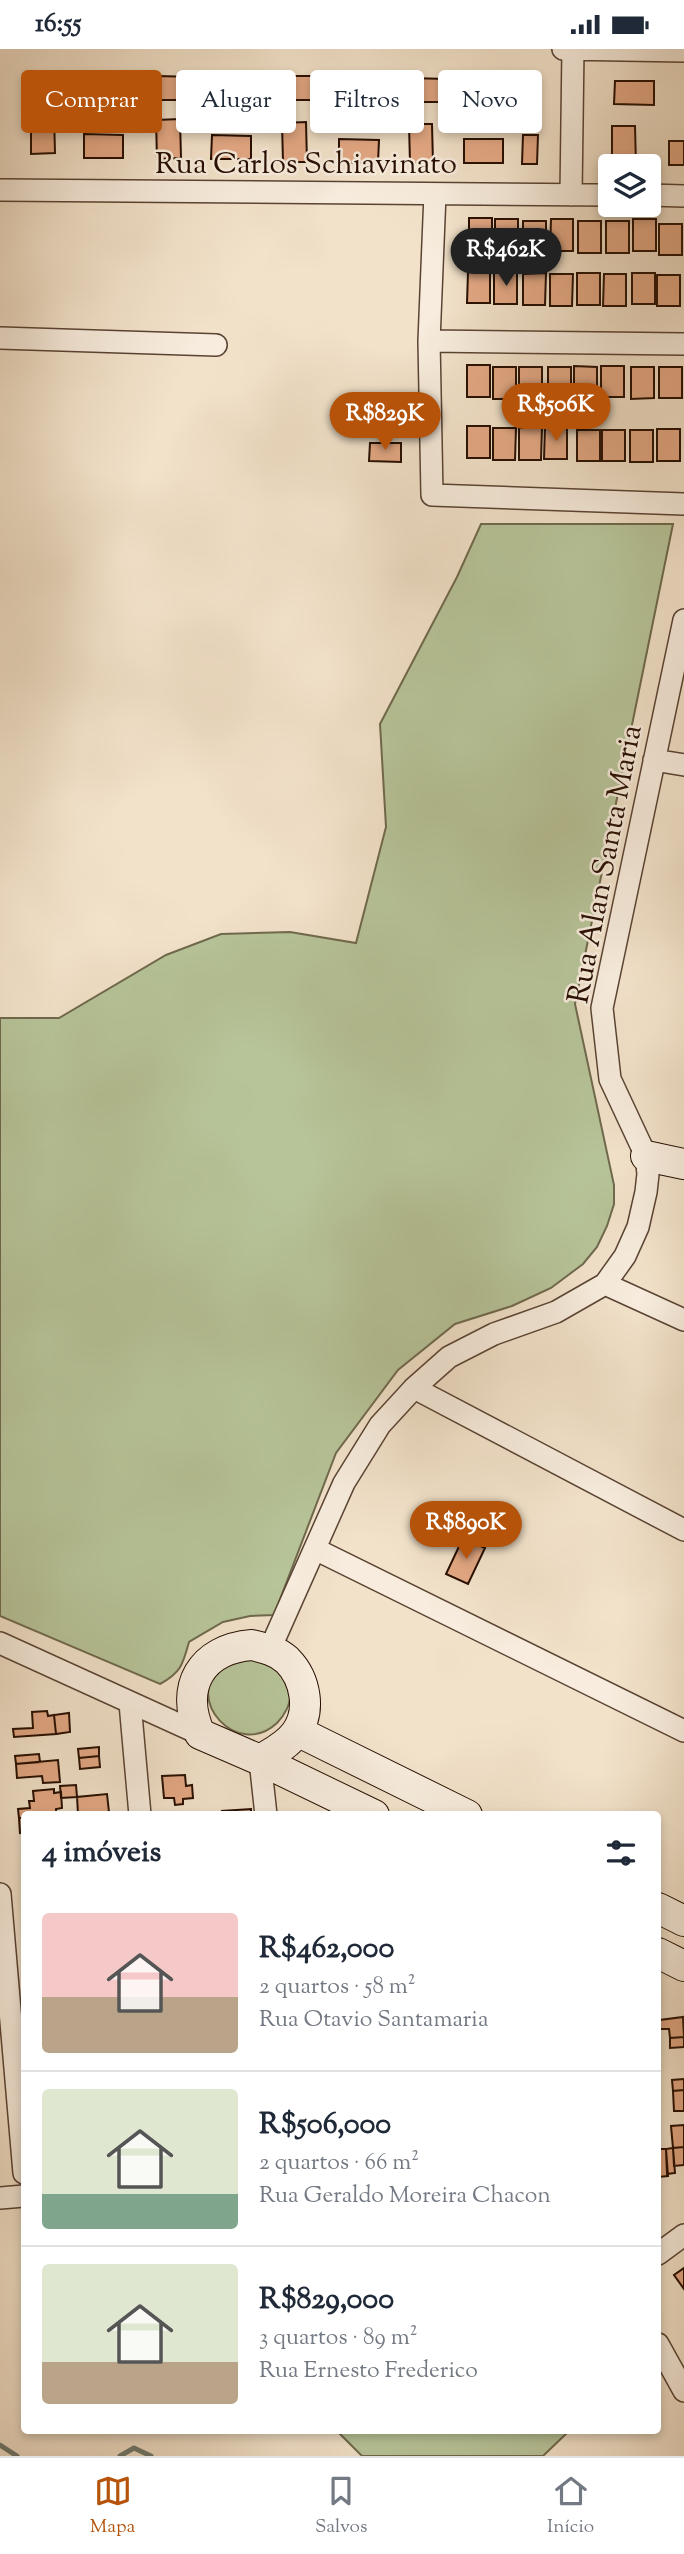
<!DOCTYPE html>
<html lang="pt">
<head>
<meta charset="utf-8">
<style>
	body { margin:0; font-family:"Sorts Mill Goudy",serif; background:#f2f2f3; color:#1f2937; height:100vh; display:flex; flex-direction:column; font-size:26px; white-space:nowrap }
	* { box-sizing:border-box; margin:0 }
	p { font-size:23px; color:#747a83 }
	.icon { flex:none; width:38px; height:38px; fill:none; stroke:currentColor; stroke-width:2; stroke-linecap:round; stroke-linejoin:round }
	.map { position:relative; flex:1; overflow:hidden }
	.side { position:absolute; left:21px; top:1762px; width:640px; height:623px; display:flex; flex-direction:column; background:#fff; border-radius:7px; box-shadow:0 4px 10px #0003 }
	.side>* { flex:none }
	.top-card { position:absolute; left:21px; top:21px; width:642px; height:63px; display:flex; gap:14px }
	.buttons { position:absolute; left:598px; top:105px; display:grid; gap:14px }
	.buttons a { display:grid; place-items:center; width:63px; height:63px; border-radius:7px; background:#fff; box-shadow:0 4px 10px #0003; font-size:35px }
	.price { position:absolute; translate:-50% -60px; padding:0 16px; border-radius:24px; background:#b45309; color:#fff; font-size:23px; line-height:46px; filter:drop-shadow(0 2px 4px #0008) }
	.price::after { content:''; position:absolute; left:50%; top:42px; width:21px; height:16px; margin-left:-10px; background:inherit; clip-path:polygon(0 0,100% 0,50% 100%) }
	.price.selected { background:#222; color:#fff }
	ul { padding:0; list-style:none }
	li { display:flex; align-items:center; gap:21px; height:175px; padding:0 21px }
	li+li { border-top:2px solid #e0e1e3 }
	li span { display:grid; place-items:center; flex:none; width:196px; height:140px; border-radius:7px; color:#555 }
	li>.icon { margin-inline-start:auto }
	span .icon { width:84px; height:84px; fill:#fffc; stroke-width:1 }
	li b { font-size:30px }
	h2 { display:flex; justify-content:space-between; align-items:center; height:84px; padding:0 21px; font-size:30px }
	.tag { padding:0 24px; border-radius:7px; background:#fff; box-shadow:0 4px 10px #0003; font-size:24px; line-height:63px }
	.tag.selected { background:#b45309; color:#fff }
	.status { display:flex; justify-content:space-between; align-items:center; height:49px; padding:0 35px; background:#fff; direction:ltr }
	.status svg { height:19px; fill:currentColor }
	.tabs { display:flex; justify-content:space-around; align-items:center; height:98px; border-top:2px solid #e0e1e3; background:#fff; font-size:19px; color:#747a83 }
	.tabs a { display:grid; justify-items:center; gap:4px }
	.tabs .selected { color:#b45309 }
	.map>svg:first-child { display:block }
</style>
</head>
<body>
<div class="status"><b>16:55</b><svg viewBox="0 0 49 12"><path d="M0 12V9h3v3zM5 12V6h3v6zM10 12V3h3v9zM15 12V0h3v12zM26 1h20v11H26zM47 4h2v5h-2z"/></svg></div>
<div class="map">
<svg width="684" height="2407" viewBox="0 0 684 2407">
	<rect width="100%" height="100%" fill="#f2e2ca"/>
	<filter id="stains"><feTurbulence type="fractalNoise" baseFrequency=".00286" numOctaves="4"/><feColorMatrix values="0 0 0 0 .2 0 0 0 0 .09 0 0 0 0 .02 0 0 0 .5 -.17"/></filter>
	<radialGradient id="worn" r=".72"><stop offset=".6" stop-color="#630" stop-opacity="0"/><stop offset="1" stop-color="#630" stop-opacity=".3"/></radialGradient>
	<path fill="#b7c499" stroke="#6f694d" stroke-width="2" d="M481 475H673L575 955 614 1136V1155L607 1177 597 1198 583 1215 551 1239 512 1257 455 1275 398 1321 336 1404 274 1566 250 1567 223 1573 189 1593C183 1615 181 1624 160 1635L0 1567V969H59L166 906 221 885 290 883 356 894 386 778 380 675 457 528Z
		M244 1605 281 1620C284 1627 289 1637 290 1645 291 1655 284 1667 277 1674 237 1711 184 1650 220 1618 226 1612 237 1609 244 1605Z
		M337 2382H569L543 2407H362Z"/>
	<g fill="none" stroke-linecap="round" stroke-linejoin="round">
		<path stroke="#6d786e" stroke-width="5" d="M0 2396 17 2407
			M120 2407 134 2399 151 2407"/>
	</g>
	<path fill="#e3a884" stroke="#270e01" stroke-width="2" d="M32 27H71V50H32Z
		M157 27 197 28 196 51H157Z
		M282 27H321L320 51H281Z
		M378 28 379 67 356 68 355 29Z
		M125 29 126 69H102L101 30Z
		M227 29H250L251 68 227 69Z
		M408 29 447 30V53H408Z
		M615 32H654V56L614 55Z
		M504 33 505 73H481L480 34Z
		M54 65 55 104 31 105V66Z
		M180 70 181 109 157 110 156 71Z
		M306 73 307 113H283L282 74Z
		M409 75H432L433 114H410Z
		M612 77H635L636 116H612Z
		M84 85 123 86V109H84Z
		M212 86 251 87V110H211Z
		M523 86H538L537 115H522Z
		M339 90 379 91 378 114H339Z
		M464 90H503V114H464Z
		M669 92H684V116H669Z
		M469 169H492V201H469Z
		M495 170H518V202H495Z
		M551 170H573V202H550Z
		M633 170H656V202H633Z
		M523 172H546V204H523Z
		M578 172H601V204H578Z
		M606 172H629V204H606Z
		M659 175H682V206H659Z
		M490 222V254H467L468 223Z
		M494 223H517V255H494Z
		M546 224 545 256H523V225Z
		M577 224H600V256H577Z
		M632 224H655V255H632Z
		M550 225H573L572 257H550Z
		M604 225H626V257H603Z
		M657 226H680V257H657Z
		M467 316H490V348H467Z
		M574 317 597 318V349H574Z
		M601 317H624V348H601Z
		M493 318H516V350H493Z
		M519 318H542V350H519Z
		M548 318H571V349L548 350Z
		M631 318H654V349L631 350Z
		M659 318H682V349H659Z
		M371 371H400V387L371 388Z
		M467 377H490V409H467Z
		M545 378H567V410H544Z
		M493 379H516L515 411H493Z
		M519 379H542L541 411H519Z
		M657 380H680V412H657Z
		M577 381H600V412H577Z
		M602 381H625V412H602Z
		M630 381H653V413H630Z
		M370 394H401V413L369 412Z
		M463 1489 485 1499 468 1535 446 1525Z
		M47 1662 48 1667 54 1666 56 1685 14 1688 13 1680 33 1679 32 1663Z
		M69 1664 70 1683 56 1685 54 1666Z
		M99 1698V1707L79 1709 78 1700Z
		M39 1705 40 1713 16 1715 15 1707Z
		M99 1707 100 1718 80 1720 79 1709Z
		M58 1711 60 1733 43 1734 42 1727 17 1729 16 1715Z
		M185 1726 186 1737 192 1736 193 1749 183 1750V1755L175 1756 174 1749H164L162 1727Z
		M76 1736 77 1748 61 1749 60 1737Z
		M54 1740V1744L61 1743 62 1759 56 1760V1766H24V1769H19L18 1760 30 1759 29 1752H34L33 1742Z
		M107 1745 109 1763 78 1765 77 1748Z
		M251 1760V1766H223L222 1762Z
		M19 1769H24V1783L20 1784Z
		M683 1968 684 1988 670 1989 669 1980H660V1971Z
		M684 1988V1998L670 1999V1989Z
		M684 2030V2041L673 2042 672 2031Z
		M684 2041V2062H674L673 2042Z
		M684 2076V2098L673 2099 671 2077Z
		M684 2098V2116L674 2117 673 2099Z
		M673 2099 675 2124 667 2125 666 2100Z
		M658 2100H666L668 2127 658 2128Z
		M684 2219V2240L674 2226Z"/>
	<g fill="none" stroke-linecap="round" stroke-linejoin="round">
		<defs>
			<path id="street" d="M563 0 684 2
				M0 141 611 146
				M435 145 429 292 432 446 684 455
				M571 146 573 0
				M649 146 684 147
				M0 289 216 296
				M429 292 684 295
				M654 711 684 716
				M605 1235 684 1271
				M414 1339 684 1481
				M315 1500 684 1682
				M0 1594 200 1685
				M270 1600 344 1434 380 1376 414 1339 449 1308 494 1285 556 1263 605 1235 625 1207 638 1178 646 1143 648 1125 646 1107 610 1030 602 959 684 571
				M130 1654 140 1766
				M260 1711 266 1766
				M0 1845 24 2124
				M0 2149 24 2147
				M658 2205 684 2186
				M658 2295 684 2342"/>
			<path id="secondary" d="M646 1107 684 1115
				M252 1596C265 1599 277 1602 287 1611 306 1630 312 1663 295 1685 286 1697 273 1703 260 1711L200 1685C179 1638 201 1600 252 1596Z
				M297 1682 467 1766
				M260 1711 374 1766
				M658 1859 684 1872
				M658 1904 684 1917"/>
		</defs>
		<use href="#street" stroke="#5a4333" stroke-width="24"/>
		<use href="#secondary" stroke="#270e01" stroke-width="32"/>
		<use href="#street" stroke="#f7ecdd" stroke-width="21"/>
		<use href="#secondary" stroke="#f7ecdd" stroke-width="30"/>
	</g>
	<g text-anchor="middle" stroke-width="5" stroke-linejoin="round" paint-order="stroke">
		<g font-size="30" fill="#270e01" stroke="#f7ecdd">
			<text x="306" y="124">Rua Carlos Schiavinato</text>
			<text transform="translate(604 815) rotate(-79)" y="10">Rua Alan Santa Maria</text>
		</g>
	</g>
	<rect width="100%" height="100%" filter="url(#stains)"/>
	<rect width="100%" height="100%" fill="url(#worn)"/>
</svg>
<div class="buttons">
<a><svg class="icon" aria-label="layers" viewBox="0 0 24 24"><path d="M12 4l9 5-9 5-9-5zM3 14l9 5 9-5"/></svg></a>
</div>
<b class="price selected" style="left:506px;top:239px">R$462K</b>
<b class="price" style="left:556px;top:394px">R$506K</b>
<b class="price" style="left:385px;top:403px">R$829K</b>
<b class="price" style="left:466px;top:1512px">R$890K</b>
<div class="top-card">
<a class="tag selected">Comprar</a>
<a class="tag">Alugar</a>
<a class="tag">Filtros</a>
<a class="tag">Novo</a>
</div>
<section class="side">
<h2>4 imóveis<svg class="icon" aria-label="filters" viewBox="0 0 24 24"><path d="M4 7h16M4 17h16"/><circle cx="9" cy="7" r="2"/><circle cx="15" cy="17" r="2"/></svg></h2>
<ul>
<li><span style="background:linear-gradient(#f6c9c9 60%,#b9a48a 0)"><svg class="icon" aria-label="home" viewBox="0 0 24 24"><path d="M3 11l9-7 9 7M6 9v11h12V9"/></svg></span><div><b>R$462,000</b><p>2 quartos · 58 m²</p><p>Rua Otavio Santamaria</p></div></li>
<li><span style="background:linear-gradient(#dfe7d0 75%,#7fa58c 0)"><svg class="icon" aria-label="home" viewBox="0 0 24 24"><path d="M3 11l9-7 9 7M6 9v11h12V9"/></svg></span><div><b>R$506,000</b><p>2 quartos · 66 m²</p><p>Rua Geraldo Moreira Chacon</p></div></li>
<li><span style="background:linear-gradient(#dfe7d0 70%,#b9a48a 0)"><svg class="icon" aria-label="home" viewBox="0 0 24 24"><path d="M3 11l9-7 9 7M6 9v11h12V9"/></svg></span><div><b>R$829,000</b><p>3 quartos · 89 m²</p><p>Rua Ernesto Frederico</p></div></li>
</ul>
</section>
</div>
<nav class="tabs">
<a class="selected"><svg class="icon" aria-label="map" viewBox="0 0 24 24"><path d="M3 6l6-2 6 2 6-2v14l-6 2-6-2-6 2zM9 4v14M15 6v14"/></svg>Mapa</a>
<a><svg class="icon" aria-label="saved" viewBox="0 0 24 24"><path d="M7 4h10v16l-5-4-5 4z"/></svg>Salvos</a>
<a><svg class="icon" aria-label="home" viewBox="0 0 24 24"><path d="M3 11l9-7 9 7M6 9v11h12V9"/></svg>Início</a>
</nav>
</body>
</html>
